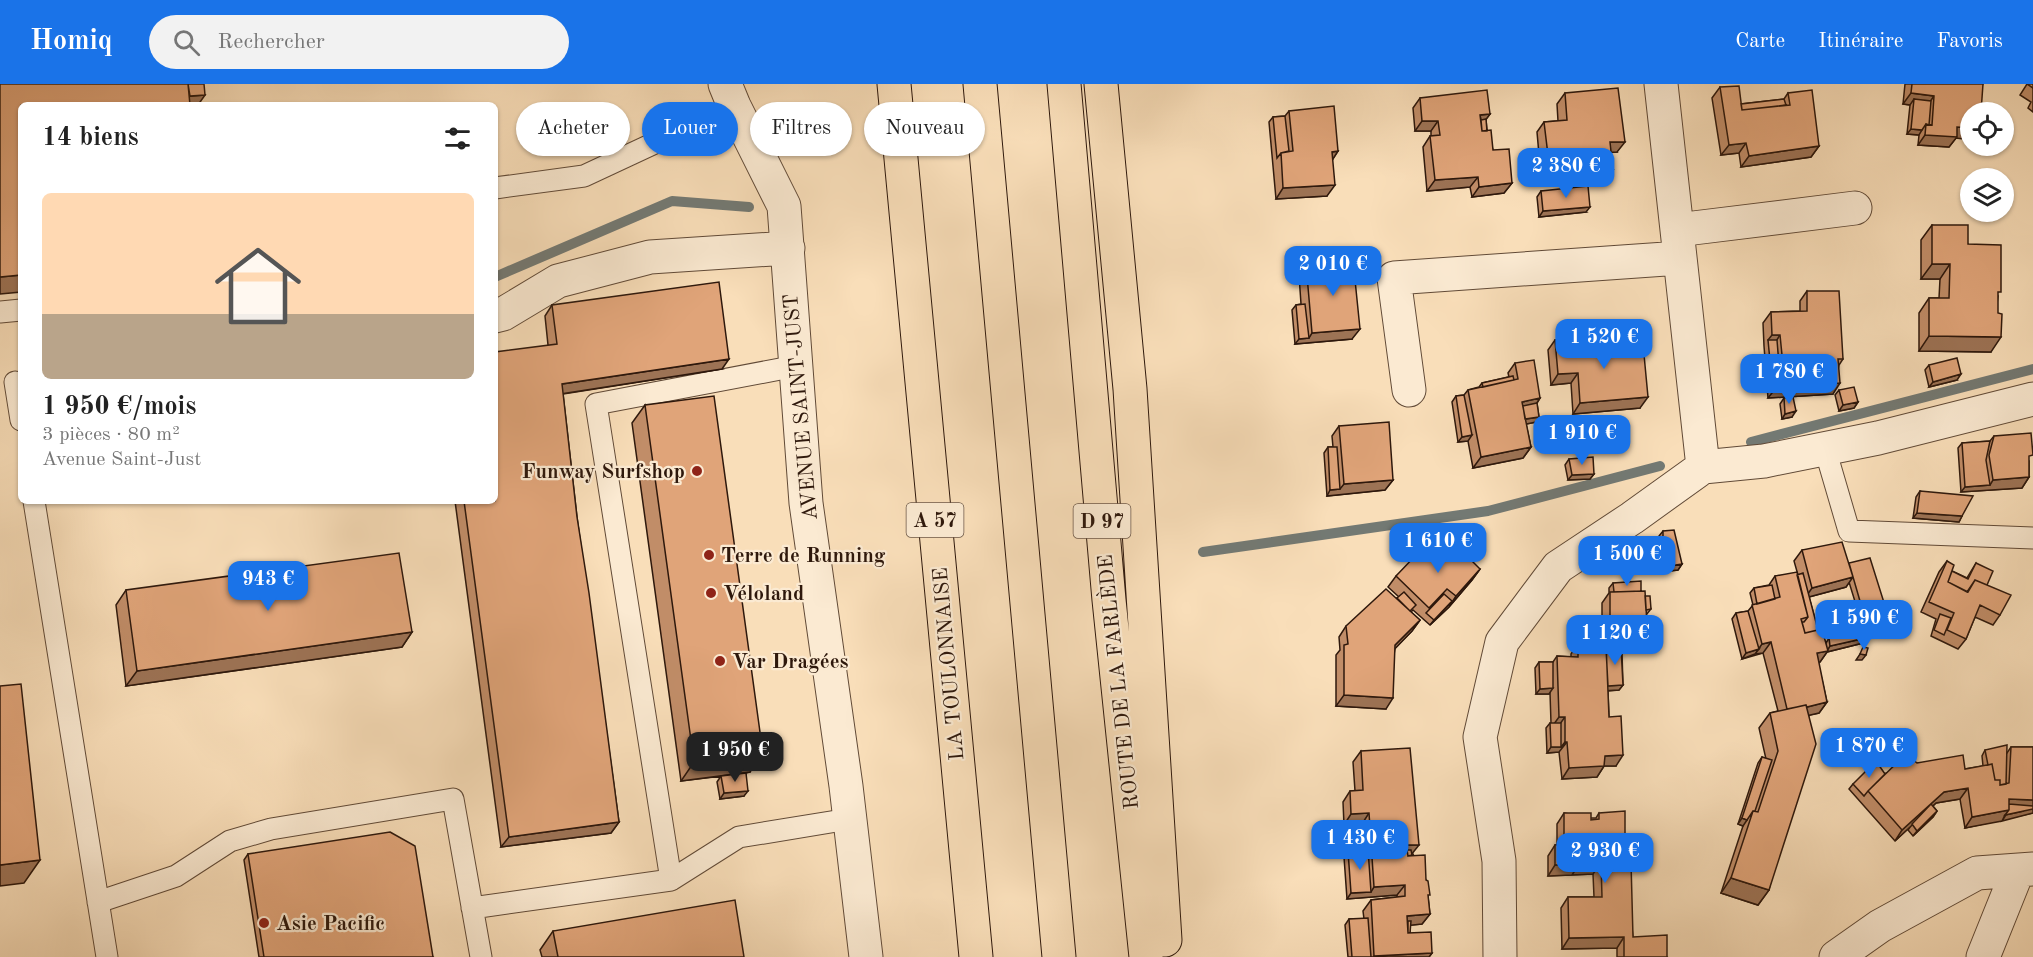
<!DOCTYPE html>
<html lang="fr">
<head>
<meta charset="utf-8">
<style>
	body { margin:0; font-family:"Old Standard TT",serif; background:#f2f2f2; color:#222; height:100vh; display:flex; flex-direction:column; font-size:22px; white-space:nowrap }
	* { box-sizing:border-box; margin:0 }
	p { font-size:20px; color:#767676 }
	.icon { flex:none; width:33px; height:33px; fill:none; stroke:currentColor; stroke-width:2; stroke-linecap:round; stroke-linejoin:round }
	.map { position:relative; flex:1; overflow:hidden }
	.panel { position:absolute; left:18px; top:18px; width:480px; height:402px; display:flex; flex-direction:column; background:#fff; border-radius:9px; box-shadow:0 2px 4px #0004 }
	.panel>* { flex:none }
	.hud { position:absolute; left:516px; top:18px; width:570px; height:54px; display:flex; gap:12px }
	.fabs { position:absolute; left:1960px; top:18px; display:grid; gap:12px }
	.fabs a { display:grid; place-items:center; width:54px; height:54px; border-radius:50%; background:#fff; box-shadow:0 2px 4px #0004; font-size:30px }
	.price { position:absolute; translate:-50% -51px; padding:0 14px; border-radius:12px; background:#1a73e8; color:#fff; font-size:20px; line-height:39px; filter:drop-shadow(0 2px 3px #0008) }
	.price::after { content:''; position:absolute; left:50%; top:36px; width:18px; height:14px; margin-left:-9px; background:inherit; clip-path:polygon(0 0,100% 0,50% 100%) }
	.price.on { background:#222; color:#fff }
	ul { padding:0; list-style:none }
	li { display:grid; align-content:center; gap:12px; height:318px; padding:0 24px }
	li span { display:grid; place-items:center; height:186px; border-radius:9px; color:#555 }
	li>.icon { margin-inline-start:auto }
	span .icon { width:108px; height:108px; fill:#fffc; stroke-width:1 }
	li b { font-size:26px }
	h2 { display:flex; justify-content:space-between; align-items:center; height:72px; padding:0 24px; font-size:26px }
	.tag { padding:0 21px; border-radius:27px; background:#fff; box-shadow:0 2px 4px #0004; font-size:21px; line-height:54px }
	.tag.on { background:#1a73e8; color:#fff }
	header { display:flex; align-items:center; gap:36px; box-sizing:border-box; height:84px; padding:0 30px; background:#1a73e8; color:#fff }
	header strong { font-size:28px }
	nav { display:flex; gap:33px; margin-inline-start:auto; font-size:21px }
	.search { width:420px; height:54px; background:#f2f2f2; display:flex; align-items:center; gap:15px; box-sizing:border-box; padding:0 21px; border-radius:33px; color:#767676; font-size:22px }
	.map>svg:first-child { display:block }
</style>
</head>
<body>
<header>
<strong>Homiq</strong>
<div class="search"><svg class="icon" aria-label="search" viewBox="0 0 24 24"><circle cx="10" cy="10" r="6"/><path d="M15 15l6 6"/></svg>Rechercher</div>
<nav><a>Carte</a><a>Itinéraire</a><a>Favoris</a></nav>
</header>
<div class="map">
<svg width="2033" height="873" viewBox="0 0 2033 873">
	<rect width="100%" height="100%" fill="#f9deb9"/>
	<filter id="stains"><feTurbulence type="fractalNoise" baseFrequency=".00333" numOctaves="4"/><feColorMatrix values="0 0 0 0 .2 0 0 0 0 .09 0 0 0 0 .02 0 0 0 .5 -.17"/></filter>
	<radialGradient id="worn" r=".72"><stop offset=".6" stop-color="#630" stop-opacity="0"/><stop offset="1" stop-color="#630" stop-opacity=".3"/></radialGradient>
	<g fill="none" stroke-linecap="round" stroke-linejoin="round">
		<path stroke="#737973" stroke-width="10" d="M495 193 672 117 749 123
			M1751 358 2033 285
			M1203 468 1488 427 1660 382"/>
		<defs>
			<path id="lane" d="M495 104 584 92 734 22
				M0 228 21 226
				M15 298 21 336
				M1825 365 1849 447 2033 454
				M34 417 107 873
				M671 796 596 320 796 282
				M98 818 176 792 230 757 271 745 453 715 481 873
				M472 824 671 796 739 753 849 735"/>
			<path id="street" d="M725 0 734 22 784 122 806 419 846 702 866 873
				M1661 0 1703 383
				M1677 146 1855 124
				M495 232 503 230 558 197 650 173 788 164
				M1409 306 1394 194 1680 174
				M1703 383 1764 377 1878 354 2033 315
				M1500 873 1499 777 1480 653 1502 558 1558 483 1632 434 1703 383
				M1836 873 1880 842 1977 789 2033 785
				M1983 873 2018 786"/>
			<path id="primary" d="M1064 0 1109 516 1146 873
				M1101 0 1130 305 1165 856"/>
			<path id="highway" d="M894 0 976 873
				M980 0 1059 873"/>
		</defs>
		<use href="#lane" stroke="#614a37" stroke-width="23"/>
		<use href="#street" stroke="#614a37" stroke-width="35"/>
		<use href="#primary" stroke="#2e180c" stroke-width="35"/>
		<use href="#highway" stroke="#2e180c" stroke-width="35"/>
		<use href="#lane" stroke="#fbead2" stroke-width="21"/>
		<use href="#street" stroke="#fbead2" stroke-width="33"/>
		<use href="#primary" stroke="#f9deb9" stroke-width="33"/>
		<use href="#highway" stroke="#f9deb9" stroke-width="33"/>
	</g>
	<path fill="#c18d68" stroke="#2e180c" stroke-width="1.5" d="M1905 0H1983L1956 54 1949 63 1918 61 1919 51 1907 50 1910 21 1903 20Z
		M2027 0H2033V28L2028 24 2031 18 2020 11Z
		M1720 3 1741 20 1784 15 1788 9 1819 62 1811 73 1741 83 1739 69 1721 71 1712 14Z
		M1565 9 1617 68H1611L1605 96 1565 100 1564 90 1547 91 1546 82H1540L1537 48 1544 38 1558 37 1557 20Z
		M1420 14 1490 30 1486 35 1487 47 1493 66 1512 99 1504 109 1472 113 1470 103 1427 107 1423 63 1430 52H1431V47H1415L1413 24Z
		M1289 27 1338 67 1332 76 1327 112 1276 115 1269 38 1273 33 1285 32Z
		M1541 107 1586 128 1539 133 1537 113Z
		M1932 141 1968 160 1998 212 1991 268 1919 267V229L1929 214H1939L1940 195H1921V156Z
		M1306 180 1352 255 1295 260 1292 226 1296 221 1301 220 1299 191Z
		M1807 207 1843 275 1839 281 1833 310 1768 314 1764 262 1763 239 1771 228 1800 227V217Z
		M552 221 722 285 563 310 577 433 619 738 611 749 501 763 455 417H495L548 261 545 232Z
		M1555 256 1594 258 1622 262 1624 261 1640 324 1573 330 1571 299 1551 301 1548 266Z
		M1515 279 1540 314 1537 319 1539 333 1536 338 1526 340 1531 363 1523 374 1473 384 1468 357 1458 358 1452 318 1456 312 1464 311 1468 306 1479 303 1482 299 1509 293 1508 289Z
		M1929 281 1957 296 1929 303 1925 286Z
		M1839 306 1858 318 1854 324 1839 327 1835 311Z
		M1784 314 1792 333 1782 335 1780 320Z
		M645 321 750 688 746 689 744 712 720 715 717 698 721 692 731 691 681 697 632 339Z
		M1339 342 1393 396 1385 406 1327 412 1324 369 1328 363H1333L1332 352Z
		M1994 352 2029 377V393L2022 404 1961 408 1958 364 1962 359 1990 357Z
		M1569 375 1594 390 1590 395 1568 396 1565 381Z
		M1920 407 1962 432 1959 438 1913 434 1916 413Z
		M1663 447 1682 480 1678 486 1660 488 1659 452Z
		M1802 466 1849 479 1882 531 1861 537 1849 498 1846 503 1809 513 1818 546 1826 559 1829 554 1835 552 1838 546 1866 554 1863 559 1827 568 1820 578H1818L1827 618 1819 629 1809 631 1769 806 1758 821 1721 809 1743 742 1738 740 1758 679 1762 673 1766 675 1759 644 1770 629 1778 627 1763 569 1742 575 1732 535 1736 529 1748 527 1753 521 1750 509 1754 504 1769 501 1775 492 1798 491 1794 477Z
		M1421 476 1480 485 1472 496 1449 523 1430 541 1413 526 1411 528 1420 536 1412 547 1395 564 1386 625 1336 622V571L1340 566 1339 553 1346 542 1397 514 1399 513 1388 503 1396 492Z
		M1947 477 1952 487 1967 494 1976 479 1987 501 2000 531 1993 541 1975 533 1966 555 1958 565 1931 552 1936 535 1921 528 1939 488Z
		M1613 499 1641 507 1645 512 1651 525 1646 531 1640 568 1622 569 1623 601 1619 606 1608 607 1609 633 1616 682H1604L1597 693 1562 695 1559 668 1547 669 1546 644 1550 639H1551L1550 609 1549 610H1536L1535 584 1539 578H1553L1557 572 1571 573V570L1575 564V551L1582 540H1602V519L1609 509V504Z
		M126 506 412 548 402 563 126 602 116 521Z
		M2011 663H2033V729L1965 744 1960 715 1936 719 1933 722 1937 727 1933 733 1913 752 1908 746 1910 743 1895 757 1849 705 1853 700 1917 679 1965 685 1983 682 1982 672 1985 666 2007 669Z
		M1361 667 1426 796 1430 830 1422 840 1410 841V849L1432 869 1429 873H1348L1345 841 1349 835H1364L1363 827 1371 816 1397 813V811L1347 815 1344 773 1348 767 1364 766 1362 740 1344 741 1343 718 1350 707H1355L1353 678Z
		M1564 729 1591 734H1596L1599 729 1625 778 1633 853 1667 873H1617V864L1562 865 1561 824 1568 813H1594L1593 790 1548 792V772L1555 761H1557V740Z
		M248 770 433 873H259L244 776Z
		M553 847 744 873H542L540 866Z"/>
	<path fill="#9d7355" stroke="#2e180c" stroke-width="1.5" d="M1911 9 1934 12 1927 22 1914 15 1910 21 1903 20Z
		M205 11 198 21H177L183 13Z
		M1490 30 1482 41 1480 31Z
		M1422 37H1438L1431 47H1415Z
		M1957 43 1971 44V56L1956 54 1949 63 1918 61 1925 51Z
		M1911 45 1922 46 1919 51 1907 50Z
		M1610 58H1625L1617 68 1602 69Z
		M1746 59 1739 69 1721 71 1729 61Z
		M1819 62 1811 73 1741 83 1749 72Z
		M1338 67 1331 78 1332 68Z
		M1548 71 1554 72 1546 82H1540Z
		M1572 79 1564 90 1547 91 1555 80Z
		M1613 86 1605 96 1565 100 1573 89Z
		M1478 93 1470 103 1427 107 1435 96Z
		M1512 99 1504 109 1472 113 1479 103Z
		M1335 101 1327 112 1276 115 1283 104Z
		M1590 123 1586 128 1539 133 1543 127Z
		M1932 180H1950L1940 195H1921Z
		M21 191V208L0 210V193Z
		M1360 245 1352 255 1295 260 1299 255 1309 254 1312 249Z
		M1772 251H1780L1773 262 1768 256Z
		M1929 252 2001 253 1991 268 1919 267Z
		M729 275 722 285 554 311 562 300Z
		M1578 289 1571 299 1551 301 1558 290Z
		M1961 290 1957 296 1929 303 1933 298Z
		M1840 299 1833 310 1768 314 1776 304Z
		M1648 313 1640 324 1573 330 1580 319Z
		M1540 314 1533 325 1518 323 1522 318Z
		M1858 318 1854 324 1839 327 1843 321Z
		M1796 327 1792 333 1782 335 1785 330Z
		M1539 333 1536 338 1517 342 1521 336Z
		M1472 351 1468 357 1458 358 1462 353Z
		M1531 363 1523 374 1473 384 1481 373Z
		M1594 390 1590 395 1568 396 1572 391Z
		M2029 393 2022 404 1961 408 1965 403 1990 401 1993 396Z
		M1393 396 1385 406 1327 412 1330 406 1340 405 1344 400Z
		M1917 429 1962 432 1959 438 1913 434Z
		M1682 480 1678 486 1660 488 1663 483Z
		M1480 485 1472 496 1449 523 1456 512Z
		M1853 493 1846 503 1805 514 1812 504Z
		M1452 517 1449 523 1430 541 1434 536Z
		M1886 525 1882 531 1861 537 1864 531Z
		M1420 536 1412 547 1388 572 1395 561Z
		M412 548 402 563 126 602 137 587Z
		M1866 554 1863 559 1827 568 1820 578 1809 579 1817 569 1827 567 1830 562Z
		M1648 557 1640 568 1602 569 1606 559Z
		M1771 558 1763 569 1755 570 1762 560Z
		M1759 565 1755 570 1742 575 1746 569Z
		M1860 570 1866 571 1862 576H1856Z
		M1623 601 1619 606 1600 607 1604 602Z
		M1553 604 1549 610H1536L1540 605Z
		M1344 611 1393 614 1386 625 1336 622Z
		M1827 618 1819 629 1780 638 1788 628Z
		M1559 633H1565L1557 644H1551Z
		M1565 658H1567L1559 668 1547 669 1551 663H1561Z
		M763 670 750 688 681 697 694 678Z
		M1623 671 1616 682H1604L1597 693 1562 695 1569 684 1605 672Z
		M1968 704 1960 715 1936 719 1895 757 1902 746 1944 708Z
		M748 707 744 712 720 715 724 709Z
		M2009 715 2033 716V729L2002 737 2005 731 2024 727 2006 726Z
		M2009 726 2002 737 1965 744 1972 733Z
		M1937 727 1933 733 1913 752 1917 747Z
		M1369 729 1362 740 1344 741 1351 730Z
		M1742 734 1747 736 1743 742 1738 740Z
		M619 738 611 749 501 763 509 753Z
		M1406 761H1419L1411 771 1403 767Z
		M1579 761H1588L1581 772H1576Z
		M40 776 24 799 0 802V781Z
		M1601 779 1593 790 1572 791 1576 785H1585L1589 780Z
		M1579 780 1572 791 1548 792 1555 781Z
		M1731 794 1769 806 1758 821 1721 809Z
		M1405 801 1397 811 1347 815 1351 809 1371 808 1374 803Z
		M1430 830 1422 840 1404 842 1407 832Z
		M1624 853 1617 864 1562 865 1569 854Z
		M1432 869 1429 873H1374V872Z"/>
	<path fill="#e0a479" stroke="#2e180c" stroke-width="1.5" d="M0 0H188L190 21H21V191L0 193Z
		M188 0H204L205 11 190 12Z
		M1912 0H1983L1981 28H1971V44L1957 43V53L1925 51 1926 40 1932 41 1934 12 1911 9Z
		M2027 0H2033V4Z
		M1739 2 1742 26 1790 21 1788 9 1812 6 1819 62 1749 72 1746 59 1729 61 1720 3Z
		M1618 4 1625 58H1610L1613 86 1573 89 1572 79 1555 80 1554 72 1548 71 1544 38 1567 36 1565 9Z
		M1487 6 1490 30 1480 31 1482 47 1491 46 1493 66 1509 65 1512 99 1479 103 1478 93 1435 96 1430 52 1440 51 1438 37H1422L1420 14Z
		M1784 15 1786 21 1742 26 1741 20Z
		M1914 15 1931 17 1929 41 1926 40 1922 46 1911 45Z
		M1334 22 1338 67 1332 68 1335 101 1283 104 1281 69 1293 67 1289 27Z
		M1285 32 1289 67 1281 69 1277 74 1273 33Z
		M1486 35 1487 47H1482L1481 36Z
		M1588 102 1590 123 1543 127 1541 107Z
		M1932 141H1968V160L2001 161V208H1998V229L2002 230 2001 253 1929 252V214H1949L1950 180H1932Z
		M1353 176 1360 245 1312 249 1306 180Z
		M719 198 729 275 562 300 577 433 589 509 619 738 509 753 464 417H495V268L557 260 552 221Z
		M1807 207H1839L1843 275H1838L1840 299 1776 304 1775 282 1783 281 1780 251H1772L1771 228 1807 227Z
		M1305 220 1309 254 1299 255 1296 221Z
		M1593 253 1594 267 1624 264V261L1643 260 1648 313 1580 319 1578 289 1558 290 1555 256Z
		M1622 255V262L1621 264 1594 267V258Z
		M1768 256H1777L1779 281 1775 282 1771 287Z
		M1957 274 1961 290 1933 298 1929 281Z
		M1534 276 1540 314 1522 318 1531 363 1481 373 1468 306 1518 295 1515 279Z
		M1513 292 1514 296 1483 303 1482 299Z
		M1854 303 1858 318 1843 321 1839 306Z
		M1464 311 1472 351 1462 353 1456 312Z
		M714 312 763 670 694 678 645 321Z
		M1793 313 1796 327 1785 330 1784 314Z
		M1537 319 1539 333 1525 335 1523 322Z
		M1389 338 1393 396 1344 400 1339 342Z
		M2031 349 2033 371 2029 372V393L1993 396 1989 371 1994 352Z
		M1990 357 1986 376 1990 401 1965 403 1962 359Z
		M1328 363H1337L1340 405 1330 406Z
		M1593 373 1594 390 1572 391 1569 375Z
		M1920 407 1973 412 1962 432 1917 429Z
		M1674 446 1682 480 1663 483V447Z
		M1842 458 1853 493 1812 504 1802 466Z
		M1455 460 1480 485 1456 512 1447 505 1429 524 1396 492 1416 471 1421 476 1430 467Z
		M399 469 412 548 137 587 126 506Z
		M1870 474 1886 525 1864 531 1849 479Z
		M1947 477 1954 481 1948 498 1968 508 1975 496 2011 511 2000 531 1980 521 1966 555 1947 546 1954 529 1929 518Z
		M1976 479 1993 487 1987 501 1975 496 1967 508 1948 498 1952 487 1968 495Z
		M1797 488 1808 533 1801 535 1805 549 1822 545 1828 567 1817 569 1827 618 1807 623 1806 621 1787 625 1771 558 1762 560 1752 521 1780 513 1775 492Z
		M1803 489 1818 546 1805 549 1802 538H1804L1808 533 1797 491Z
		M1641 497V507L1614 508 1613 499Z
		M1772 501 1775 515 1757 520 1754 504Z
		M1386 505 1420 536 1395 561 1393 614 1344 611V561L1348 560 1346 542Z
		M1645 507 1648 557 1606 559 1609 633 1621 632 1623 671 1605 672 1604 682 1569 684 1567 658H1565V633H1559L1557 572 1578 573V559H1582V540H1610V508Z
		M1404 508 1416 521 1410 527 1397 514Z
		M1444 510 1452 517 1434 536 1426 529Z
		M1645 512H1650L1651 525 1646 526Z
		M1748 527 1759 565 1746 569 1736 529Z
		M1940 530 1951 534 1944 551 1934 546Z
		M1862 542 1866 554 1830 562 1829 554 1839 551 1838 546Z
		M1621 563 1623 601 1608 602 1606 564Z
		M1863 563 1868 564 1866 571 1860 570Z
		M1539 578H1553V604L1540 605Z
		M21 600 40 776 0 781V602Z
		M1806 621 1816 660 1769 806 1731 794 1753 727 1758 728 1778 667 1770 629Z
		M1550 639H1561V663H1551Z
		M2007 661 2006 700 2000 701V696H1995L1992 680 1988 681 1985 666Z
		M2011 663H2033V716L2009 715V726L1972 733 1968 704 1944 708 1902 746 1868 707 1906 670 1917 679 1963 671 1965 685 1992 680 1995 696H2000V701L2009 699Z
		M1410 664 1419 761H1406L1408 772 1425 771 1426 796 1428 797 1430 811H1428L1430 830 1407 832 1408 849 1431 848 1432 869 1374 872 1371 816 1405 812V801L1374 803 1369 729 1351 730 1350 707 1363 706 1361 667Z
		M1762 673 1772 676 1755 727H1753L1747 736 1742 734Z
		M1876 677 1885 690 1868 707 1864 712 1853 700Z
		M746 689 748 707 724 709 721 692Z
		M1931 720 1937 727 1917 747 1912 740Z
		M2009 720 2033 722V725L2005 731 2009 726Z
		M1625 727V778H1631L1633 853 1667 851V873H1624V853L1569 854 1568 813H1602L1601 779 1589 780 1588 761H1579V780L1555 781V761L1564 760V729H1591V736L1599 735V729Z
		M390 748 415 762 433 873H264L248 770Z
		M1368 765 1371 808 1351 809 1348 767Z
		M1407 766H1411L1412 771 1408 772Z
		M1579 766H1585V785H1576L1579 780Z
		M735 816 744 873H558L553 847Z
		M1368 834 1371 873H1352L1349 835Z
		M1408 837H1411L1410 849H1408Z"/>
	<g fill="#8f2418" stroke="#fbead2" stroke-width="2">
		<circle cx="697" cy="387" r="6"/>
		<circle cx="709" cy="471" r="6"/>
		<circle cx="711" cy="509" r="6"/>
		<circle cx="720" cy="577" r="6"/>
		<circle cx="264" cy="839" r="6"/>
	</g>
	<g text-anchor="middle" stroke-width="4.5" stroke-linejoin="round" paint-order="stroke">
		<g fill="#fbead2" stroke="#6c5747" stroke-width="1.5">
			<rect x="906.5" y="419" width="57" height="34" rx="4.5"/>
			<rect x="1073.5" y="420" width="57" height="34" rx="4.5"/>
		</g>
		<g font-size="20" font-weight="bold" fill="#2e180c">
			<text x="935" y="443">A 57</text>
			<text x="1102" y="444">D 97</text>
		</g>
		<g font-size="21" fill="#2e180c" stroke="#fbead2">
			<text transform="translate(800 323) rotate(-95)" y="7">AVENUE SAINT-JUST</text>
			<text transform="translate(948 580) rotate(-95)" y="7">LA TOULONNAISE</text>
			<text transform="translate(1118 598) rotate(-96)" y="7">ROUTE DE LA FARLÈDE</text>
		</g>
		<g font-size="21" font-weight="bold" fill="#2e180c" stroke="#fbead2" text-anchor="start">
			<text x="685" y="394" text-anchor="end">Funway Surfshop</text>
			<text x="721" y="478">Terre de Running</text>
			<text x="723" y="516">Véloland</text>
			<text x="732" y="584">Var Dragées</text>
			<text x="276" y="846">Asie Pacific</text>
		</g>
	</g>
	<rect width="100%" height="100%" filter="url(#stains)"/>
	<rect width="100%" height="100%" fill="url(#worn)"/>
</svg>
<div class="fabs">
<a><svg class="icon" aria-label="locate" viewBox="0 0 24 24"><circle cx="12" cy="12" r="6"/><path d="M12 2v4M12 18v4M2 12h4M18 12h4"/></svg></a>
<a><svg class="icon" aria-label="layers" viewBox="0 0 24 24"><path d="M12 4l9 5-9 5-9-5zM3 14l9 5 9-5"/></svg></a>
</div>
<b class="price" style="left:1566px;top:115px">2 380 €</b>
<b class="price" style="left:1333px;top:213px">2 010 €</b>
<b class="price" style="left:1604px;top:286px">1 520 €</b>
<b class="price" style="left:1789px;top:321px">1 780 €</b>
<b class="price" style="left:1582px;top:382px">1 910 €</b>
<b class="price" style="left:1438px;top:490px">1 610 €</b>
<b class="price" style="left:1627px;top:503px">1 500 €</b>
<b class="price" style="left:268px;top:528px">943 €</b>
<b class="price" style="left:1864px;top:567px">1 590 €</b>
<b class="price" style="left:1615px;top:582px">1 120 €</b>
<b class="price" style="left:1869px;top:695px">1 870 €</b>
<b class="price on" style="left:735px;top:699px">1 950 €</b>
<b class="price" style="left:1360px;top:787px">1 430 €</b>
<b class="price" style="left:1605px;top:800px">2 930 €</b>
<div class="hud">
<a class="tag">Acheter</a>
<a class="tag on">Louer</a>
<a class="tag">Filtres</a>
<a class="tag">Nouveau</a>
</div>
<section class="panel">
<h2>14 biens<svg class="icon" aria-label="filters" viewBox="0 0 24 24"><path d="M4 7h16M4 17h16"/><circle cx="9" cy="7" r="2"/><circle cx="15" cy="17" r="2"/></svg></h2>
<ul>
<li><span style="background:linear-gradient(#ffd9b3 65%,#b9a48a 0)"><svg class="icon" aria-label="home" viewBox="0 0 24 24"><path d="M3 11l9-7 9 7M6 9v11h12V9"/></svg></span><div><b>1 950 €/mois</b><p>3 pièces · 80 m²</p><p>Avenue Saint-Just</p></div></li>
</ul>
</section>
</div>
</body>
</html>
